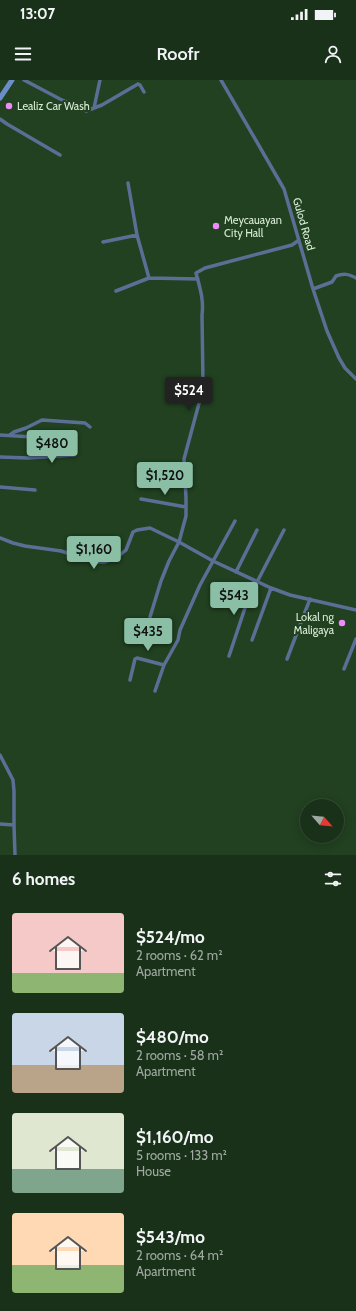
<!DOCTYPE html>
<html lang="en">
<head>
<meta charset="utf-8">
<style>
	body { margin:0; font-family:Cabin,sans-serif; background:#223921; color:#f1f3f6; height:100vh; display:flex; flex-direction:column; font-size:15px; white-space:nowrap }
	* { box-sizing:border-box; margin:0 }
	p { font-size:13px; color:#9fa9a2 }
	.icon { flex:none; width:22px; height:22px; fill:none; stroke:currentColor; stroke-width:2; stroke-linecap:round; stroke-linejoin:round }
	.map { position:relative; height:775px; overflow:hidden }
	.drawer { display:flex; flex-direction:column; background:#193118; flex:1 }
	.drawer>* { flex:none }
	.needle { width:26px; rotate:117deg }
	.controls { position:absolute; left:300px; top:719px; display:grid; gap:8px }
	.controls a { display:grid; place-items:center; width:44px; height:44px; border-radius:50%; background:#193118; box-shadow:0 2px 10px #0003,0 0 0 1px #374c37; font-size:20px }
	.price { position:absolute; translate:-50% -34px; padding:0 9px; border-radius:4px; background:#8abfa5; color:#111; font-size:13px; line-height:26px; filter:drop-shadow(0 1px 2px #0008) }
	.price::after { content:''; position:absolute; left:50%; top:24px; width:12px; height:9px; margin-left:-6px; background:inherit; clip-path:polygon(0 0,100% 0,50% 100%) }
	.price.active { background:#222; color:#fff }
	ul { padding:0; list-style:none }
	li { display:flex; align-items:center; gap:12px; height:100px; padding:0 12px }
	li span { display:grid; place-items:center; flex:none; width:112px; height:80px; border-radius:4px; color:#555 }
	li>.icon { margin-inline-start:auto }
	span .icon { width:48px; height:48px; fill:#fffc; stroke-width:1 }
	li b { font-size:17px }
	h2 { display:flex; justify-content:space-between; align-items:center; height:48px; padding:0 12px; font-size:17px }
	.status { display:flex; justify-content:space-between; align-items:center; height:28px; padding:0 20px; background:#193118; direction:ltr }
	.status svg { height:11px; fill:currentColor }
	header { display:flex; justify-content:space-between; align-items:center; height:52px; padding:0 12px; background:#193118; font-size:18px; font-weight:600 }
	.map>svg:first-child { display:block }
</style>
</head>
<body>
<div class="status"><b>13:07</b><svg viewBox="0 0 49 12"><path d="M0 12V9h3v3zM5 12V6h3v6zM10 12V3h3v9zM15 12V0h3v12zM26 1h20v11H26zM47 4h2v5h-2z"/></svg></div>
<header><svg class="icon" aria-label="menu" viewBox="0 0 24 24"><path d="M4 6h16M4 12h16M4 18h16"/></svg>Roofr<svg class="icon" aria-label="person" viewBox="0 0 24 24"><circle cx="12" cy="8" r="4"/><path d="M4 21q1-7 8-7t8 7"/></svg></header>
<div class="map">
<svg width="356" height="775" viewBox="0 0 356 775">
	<rect width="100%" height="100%" fill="#214120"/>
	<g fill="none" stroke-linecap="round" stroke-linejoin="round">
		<path stroke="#5b6f96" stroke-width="3.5" d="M24 0 60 19 86 31 102 25 138 4 140 5 144 12
			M221 0 284 109 313 209 327 251 339 278 345 288 356 299
			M94 28 100 0
			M0 39 7 44 60 75
			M128 103 137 155 149 198 198 199
			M103 162 137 155
			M313 209 332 202 336 196C344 193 348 194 356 198
			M116 211 149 198
			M0 355 49 358
			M10 355 14 352 26 348 42 340 85 343 90 347
			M0 377 28 378 74 375
			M0 407 35 410
			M141 419 186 427
			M0 458 13 463 25 466 61 471 95 482H104L116 478 126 470 133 452 137 450 150 448 179 462 213 481 271 508 290 515 356 530
			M236 492 257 450
			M257 502 284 450
			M150 537 161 501 169 481 179 462 186 436V418L184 379 201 316 203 304 202 235C204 220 200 208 196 193L205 188 292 165 299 160
			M252 560 271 508
			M229 576 254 501
			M287 579 310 519
			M344 589 356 559
			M130 600 135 579 137 578 164 585
			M155 611 164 585 178 560 180 550 200 505 235 441
			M0 675 13 700 14 711V745L15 775
			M0 744 14 745"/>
		<path stroke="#6d8dca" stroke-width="5" d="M0 18 12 0"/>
	</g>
	<g fill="#ed8cf9" stroke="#214120" stroke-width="1.5">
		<circle cx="9" cy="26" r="4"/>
		<circle cx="216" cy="146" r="4"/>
		<circle cx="342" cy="543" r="4"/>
	</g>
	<g text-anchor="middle" stroke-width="4" stroke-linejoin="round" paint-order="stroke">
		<g font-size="11" fill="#d9ecd7" stroke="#214120" text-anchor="start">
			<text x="17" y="30">Lealiz Car Wash</text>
			<text x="224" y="144">Meycauayan<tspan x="224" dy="13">City Hall</tspan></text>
			<text x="334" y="541" text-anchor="end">Lokal ng<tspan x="334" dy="13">Maligaya</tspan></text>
		</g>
		<g font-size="11" fill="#d9ecd7" stroke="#214120">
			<text transform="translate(304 144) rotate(74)" y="4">Gulod Road</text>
		</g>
	</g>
</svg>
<div class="controls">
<a><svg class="needle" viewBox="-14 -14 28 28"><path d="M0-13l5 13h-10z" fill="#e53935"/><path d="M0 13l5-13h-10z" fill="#9fa9a2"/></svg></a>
</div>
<b class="price active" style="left:189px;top:331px">$524</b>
<b class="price" style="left:52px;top:384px">$480</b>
<b class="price" style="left:165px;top:416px">$1,520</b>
<b class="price" style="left:94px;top:490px">$1,160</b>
<b class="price" style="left:234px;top:536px">$543</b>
<b class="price" style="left:148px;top:572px">$435</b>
</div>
<section class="drawer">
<h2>6 homes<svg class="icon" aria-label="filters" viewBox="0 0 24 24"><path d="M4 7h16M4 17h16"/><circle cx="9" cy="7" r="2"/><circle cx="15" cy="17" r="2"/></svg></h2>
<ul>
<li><span style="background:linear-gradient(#f6c9c9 75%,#8fb573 0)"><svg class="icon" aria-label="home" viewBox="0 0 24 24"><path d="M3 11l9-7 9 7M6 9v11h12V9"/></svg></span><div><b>$524/mo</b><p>2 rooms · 62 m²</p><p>Apartment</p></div></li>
<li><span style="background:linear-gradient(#c9d6e8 65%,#b9a48a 0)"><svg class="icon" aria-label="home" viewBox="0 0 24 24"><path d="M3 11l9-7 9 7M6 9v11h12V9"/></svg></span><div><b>$480/mo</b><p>2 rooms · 58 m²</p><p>Apartment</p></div></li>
<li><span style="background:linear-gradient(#dfe7d0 70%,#7fa58c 0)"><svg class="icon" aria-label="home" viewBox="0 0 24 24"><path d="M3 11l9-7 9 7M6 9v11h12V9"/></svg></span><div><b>$1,160/mo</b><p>5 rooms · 133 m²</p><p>House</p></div></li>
<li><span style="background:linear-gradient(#ffd9b3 65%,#8fb573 0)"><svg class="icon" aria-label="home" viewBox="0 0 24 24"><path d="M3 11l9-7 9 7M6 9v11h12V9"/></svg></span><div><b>$543/mo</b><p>2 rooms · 64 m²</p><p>Apartment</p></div></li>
</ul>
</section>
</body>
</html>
